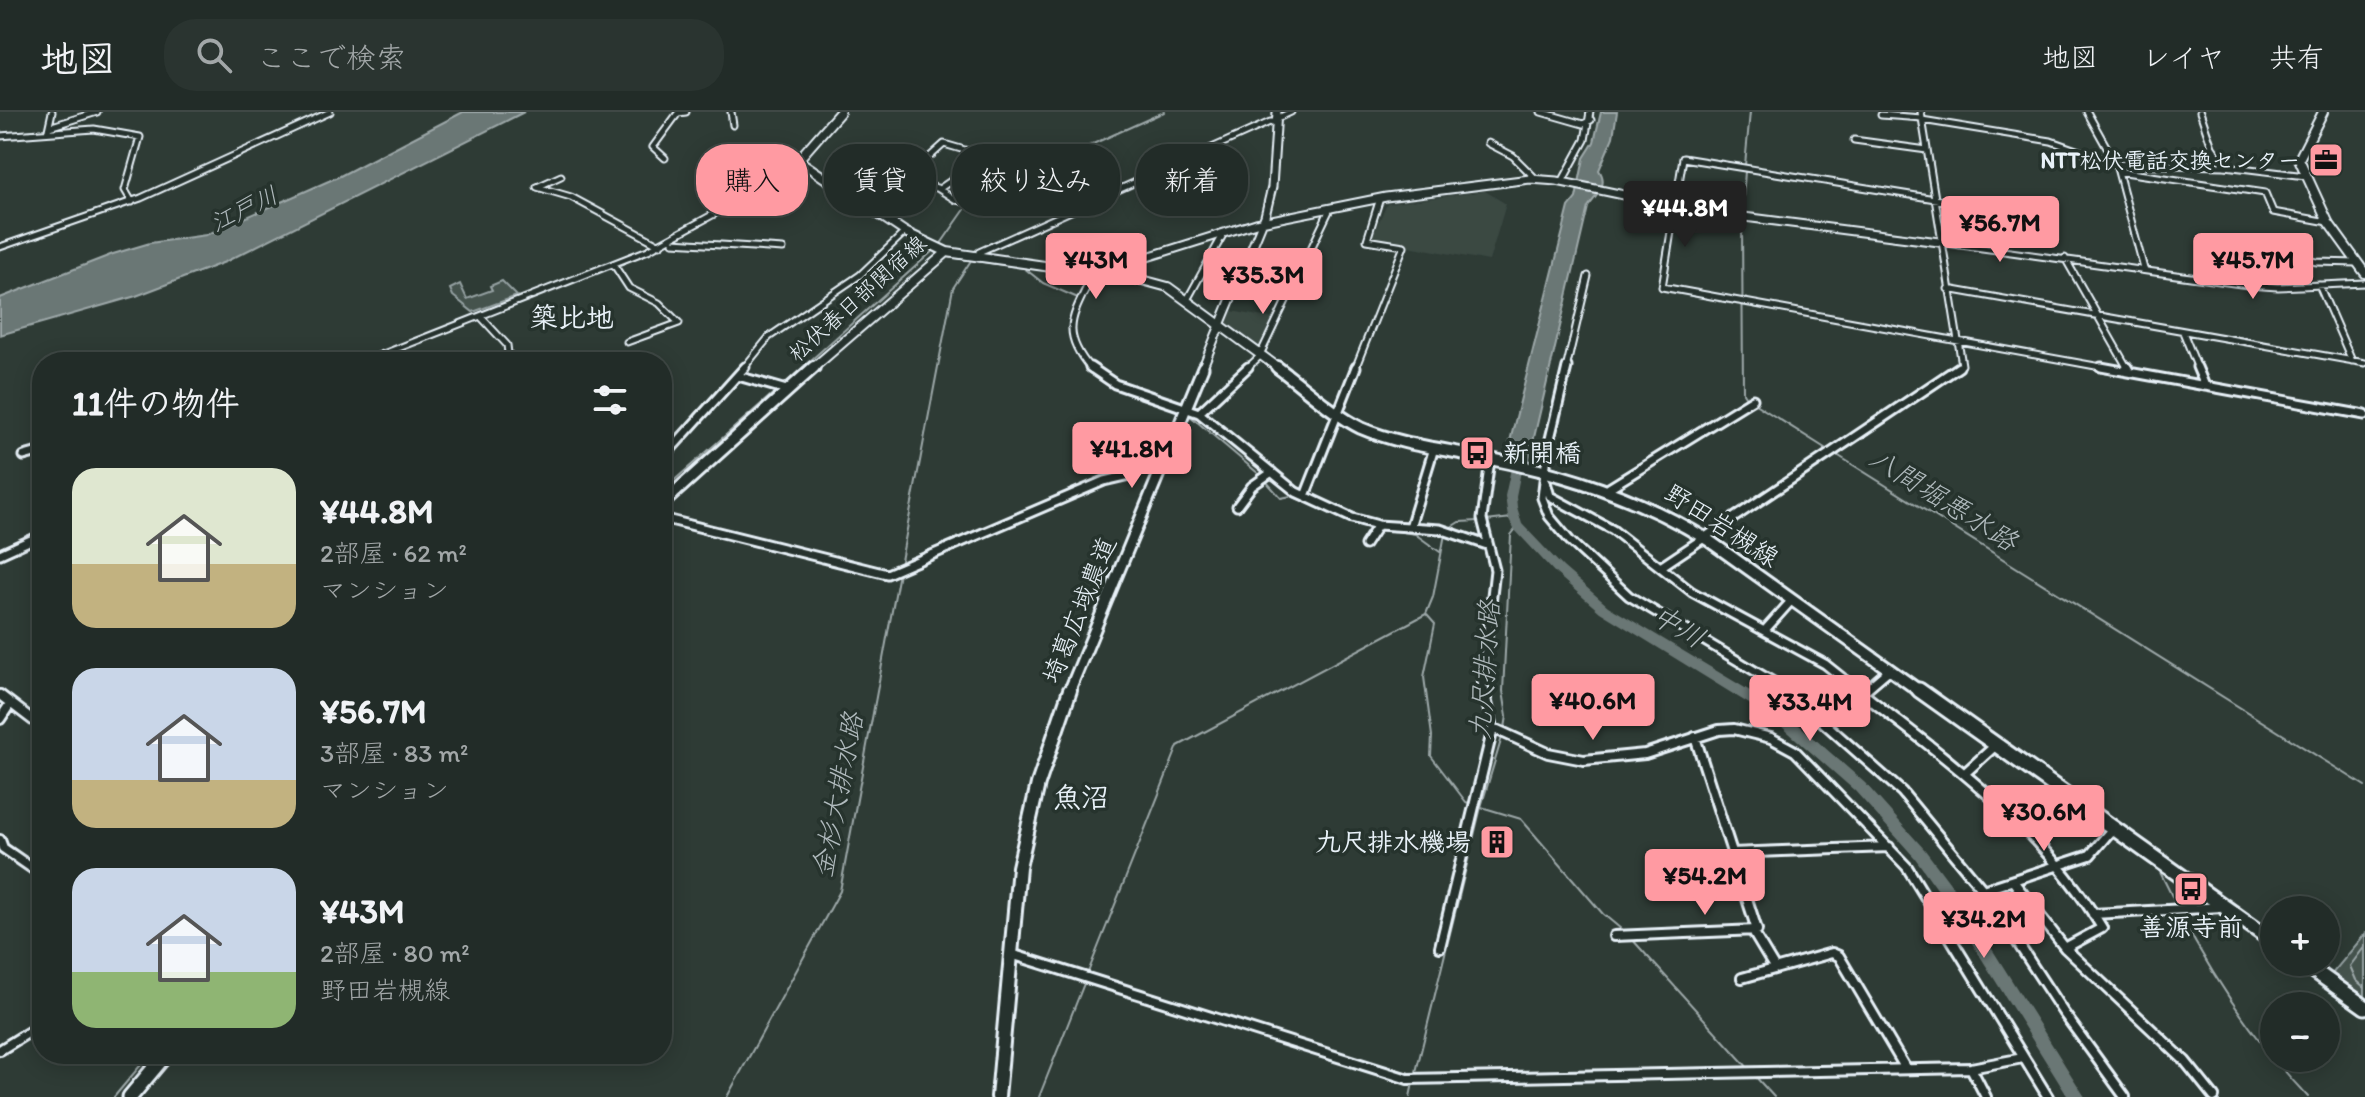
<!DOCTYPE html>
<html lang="ja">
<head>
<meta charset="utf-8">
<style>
	body { margin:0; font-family:Itim,"Klee One",sans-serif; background:#2a3430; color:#f1f3f6; height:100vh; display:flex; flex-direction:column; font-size:30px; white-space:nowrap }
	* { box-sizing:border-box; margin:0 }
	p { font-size:26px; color:#a2a7a8 }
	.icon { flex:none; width:44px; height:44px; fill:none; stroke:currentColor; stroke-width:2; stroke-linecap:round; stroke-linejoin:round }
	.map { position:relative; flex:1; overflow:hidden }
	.panel { position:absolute; left:32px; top:240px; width:640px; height:712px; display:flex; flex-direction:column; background:#222c28; border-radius:32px; box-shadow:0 4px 20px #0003,0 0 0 2px #3f4845 }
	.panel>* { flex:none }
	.guide { position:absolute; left:696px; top:32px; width:760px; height:72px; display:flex; gap:16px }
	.buttons { position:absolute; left:2260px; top:784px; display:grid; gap:16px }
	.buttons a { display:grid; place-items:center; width:80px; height:80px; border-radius:50%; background:#222c28; box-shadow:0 4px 20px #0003,0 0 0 2px #3f4845; font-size:40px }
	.price { position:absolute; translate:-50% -68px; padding:0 18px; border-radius:8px; background:#ff9aa2; color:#111; font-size:26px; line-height:52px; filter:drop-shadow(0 2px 4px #0008) }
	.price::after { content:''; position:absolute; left:50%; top:48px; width:24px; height:18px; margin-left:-12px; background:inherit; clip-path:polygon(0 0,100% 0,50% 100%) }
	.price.selected { background:#222; color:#fff }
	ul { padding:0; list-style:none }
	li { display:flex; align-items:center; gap:24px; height:200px; padding:0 40px }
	li span { display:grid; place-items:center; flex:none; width:224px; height:160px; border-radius:24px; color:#555 }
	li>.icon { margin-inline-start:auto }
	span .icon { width:96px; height:96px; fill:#fffc; stroke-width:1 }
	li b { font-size:34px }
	h2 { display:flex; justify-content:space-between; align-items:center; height:96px; padding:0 40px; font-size:34px }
	.pill { padding:0 28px; border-radius:32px; background:#222c28; box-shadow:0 4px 20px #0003,0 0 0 2px #3f4845; font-size:28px; line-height:72px }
	.pill.selected { background:#ff9aa2; color:#111 }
	header { display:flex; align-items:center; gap:48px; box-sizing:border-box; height:112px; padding:0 40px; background:#222c28; border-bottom:2px solid #3f4845 }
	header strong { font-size:38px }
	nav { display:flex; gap:44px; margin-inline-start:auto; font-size:28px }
	.search { width:560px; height:72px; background:#2a3430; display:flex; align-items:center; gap:20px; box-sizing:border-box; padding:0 28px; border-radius:32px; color:#a2a7a8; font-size:30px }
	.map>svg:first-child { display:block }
</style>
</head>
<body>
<header>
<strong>地図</strong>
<div class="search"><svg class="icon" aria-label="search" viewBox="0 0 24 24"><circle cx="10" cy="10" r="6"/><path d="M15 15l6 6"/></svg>ここで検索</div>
<nav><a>地図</a><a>レイヤ</a><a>共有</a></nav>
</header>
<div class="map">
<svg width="2365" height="985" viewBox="0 0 2365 985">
	<rect width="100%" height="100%" fill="#2e3b35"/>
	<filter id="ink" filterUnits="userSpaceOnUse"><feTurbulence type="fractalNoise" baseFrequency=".0125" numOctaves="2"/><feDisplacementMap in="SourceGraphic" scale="16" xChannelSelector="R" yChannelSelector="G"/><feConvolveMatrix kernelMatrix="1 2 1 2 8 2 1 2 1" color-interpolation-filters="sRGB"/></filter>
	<g filter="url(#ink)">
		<path fill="#3b4843" d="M1485 79 1506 92 1489 149 1371 127 1387 92Z
			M1232 199 1274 207 1260 236 1226 212Z"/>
		<path fill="#45524e" stroke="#96a2a3" stroke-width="2" d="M502 169 517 184 473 200 453 184 450 177 460 172 467 187 492 178 490 174Z
			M2365 822V887L2331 863Z"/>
		<path fill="#6b7775" stroke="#9da8a9" stroke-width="2" d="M463 0H524L225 150 136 184 0 223V186L113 142 150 131 206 123 340 64Z
			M1601 0H1617L1613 25 1599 58C1609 72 1597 83 1588 95L1529 347 1507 341 1569 95 1576 86 1584 46 1594 30Z"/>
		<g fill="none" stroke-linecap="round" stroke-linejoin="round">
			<path stroke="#9da8a9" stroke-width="2" d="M1745 53 1750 0
				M1742 101 1745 59
				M1742 107 1743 281 1747 287
				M940 133 973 86 1164 0
				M975 140 1213 33
				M949 145 1024 156 1043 171 1078 186C1064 221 1072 245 1102 267
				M782 274 935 137
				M1140 284 1179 299
				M1752 290 1828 338
				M1189 303 1260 363
				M1834 341 2365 674
				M1265 368 1281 386 1291 384 1345 406
				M662 379 777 278
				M1486 409 1512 406
				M1378 416 1415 422 1440 440
				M1448 417 1459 410 1479 409
				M900 454 953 176 970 150
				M1427 503 1435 512 1424 565 1432 624 1431 644 1466 690 1472 692
				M1505 616 1507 604 1503 579 1511 423 1518 414
				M1478 694 1521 707 1603 802 1627 822
				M2158 756 2177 794
				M2179 800C2214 868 2255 929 2308 985
				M1631 826 1750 958
				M2365 834 2350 854 2356 868 2365 876
				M1087 863 1178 634 1426 502 1433 485 1445 422
				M1754 963 1774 985
				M1415 964 1481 695 1503 622
				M114 985 150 942
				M727 985 840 779 899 461
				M1039 985 1085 869
				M1410 985 1413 971"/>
			<path fill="#6b7775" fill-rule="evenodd" d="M1522 325 1527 329 1516 384 1517 395 1522 412 1563 455 1608 494 1782 598 1865 671 1925 738 1955 778 2085 985H2068L1945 788 1915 746 1855 679 1772 606 1600 500 1555 461 1514 417 1508 405 1505 384 1517 329Z"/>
			<defs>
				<path id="street-far2" d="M731 0 733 13
					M1541 0 1583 12 1591 8
					M1921 0 1962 253 1956 257
					M2087 0 2116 52 2144 157
					M2200 0 2212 35 2225 54
					M1881 3 1922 6
					M1276 7 1291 0
					M1922 8 2051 29 2116 52 2225 54 2306 64
					M49 15 97 0
					M48 18 52 0
					M0 24 94 17 140 25 125 78 132 90
					M1854 28 1927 38
					M1488 31 1513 44 1536 67
					M665 46 653 35 678 1 686 0
					M2118 59 2265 81 2273 100 2328 110
					M904 68 937 76 956 88 972 91
					M1562 70 1585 28 1590 0
					M537 75 571 85 660 133
					M537 75 561 64
					M867 93 904 68 944 32 968 39 980 49 939 77
					M2009 99 1683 46 1662 175 2112 257
					M673 130 783 137
					M1939 130 2248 173 2278 175 2365 171
					M0 135 141 86 330 0
					M2257 139 2317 150 2358 151
					M979 140 1270 10H1276
					M2065 146 2128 257
					M614 153 629 176 659 191 679 211 627 230
					M2319 173 2352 249
					M1948 177 2365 251
					M1187 188 1224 121
					M482 206 507 233 509 250
					M2183 220 2198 257
					M363 250 648 138 738 89 798 48
					M743 257 769 225 860 163 905 120
					M1091 257C1058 218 1074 203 1093 162
					M1246 257 1259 245 1329 99 1327 97
					M1355 257 1404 134 1367 128 1380 86
					M1566 257 1588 164"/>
				<path id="street-far1" d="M1090 255 1115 272 1199 301 1296 380 1352 406 1378 413 1440 417 1487 433
					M1567 255 1548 335 1542 386 1549 404 1570 429 1629 484 1790 580
					M2101 255 2365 303
					M2127 255 2130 260
					M2197 255 2205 274
					M738 264 787 278
					M1199 301 1248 255
					M24 344 42 339
					M662 347 745 255
					M1546 370 1550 384 1613 418 1692 480 1825 552 1860 580
					M1609 376 1753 287
					M1305 384 1356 255
					M1237 394 1252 374 1272 360
					M662 406 887 462 1104 369 1134 362 1161 340H1167
					M1410 415 1434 336
					M1365 433 1378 413
					M0 442 42 423
					M1662 454 1959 255
					M1765 518 1792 488
					M1484 580 1482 570 1495 458 1482 407 1490 348
					M1863 580 1890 557"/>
				<path id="street" d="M1787 578 1902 680 1983 778 2063 900 2125 985
					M1858 578C1948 648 2043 716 2102 816L2065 836
					M1861 581 1865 578
					M0 583 42 615
					M0 607 10 592
					M1493 616 1548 641 1584 648 1645 642 1719 618 1734 617 1771 626 1795 639 1907 755 2048 985
					M1965 661 1996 633
					M0 728 3 736 42 763
					M1732 741 1889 735
					M2013 769 2065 836 2185 949 2214 985
					M1983 778 2090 743 2113 716
					M2093 802 2223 795
					M1753 820 1774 855
					M1614 824 1757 818 1695 625
					M1440 835 1493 616 1484 578
					M1011 842 1408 967 1971 956 2023 946
					M1742 866 1832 841 1839 844 1906 957
					M0 938 42 912
					M1971 956 1986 985"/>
				<path id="secondary-far2" d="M1093 162 1256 111 1386 85 1530 67 1557 69 1705 100 1939 130
					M1202 257 1265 104 1272 75 1277 0"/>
				<path id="secondary-far1" d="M1069 580 1203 255"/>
				<path id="secondary" d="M998 985 1019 755 1038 672 1070 578"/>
				<path id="primary-far2" d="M840 0 798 48 905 120 947 140 1142 168 1168 175 1280 257
					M2323 0 2299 47 2328 110 2365 161
					M812 257 947 140"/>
				<path id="primary-far1" d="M1277 255C1302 273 1334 303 1361 316 1400 333 1445 337 1486 346 1566 362 1638 385 1708 428L1921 580
					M662 392 814 255"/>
				<path id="primary" d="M1919 578 2274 830
					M2302 850 2365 895
					M130 985 166 942"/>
			</defs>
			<use href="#street-far2" stroke="#e8f1f8" stroke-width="9"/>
			<use href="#street-far1" stroke="#e8f1f8" stroke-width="13"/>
			<use href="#street" stroke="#e8f1f8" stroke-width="14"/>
			<use href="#secondary-far2" stroke="#e8f1f8" stroke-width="11"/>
			<use href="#secondary-far1" stroke="#e8f1f8" stroke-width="15"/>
			<use href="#secondary" stroke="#e8f1f8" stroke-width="18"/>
			<use href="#primary-far2" stroke="#e8f1f8" stroke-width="12"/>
			<use href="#primary-far1" stroke="#e8f1f8" stroke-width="16"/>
			<use href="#primary" stroke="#e8f1f8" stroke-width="19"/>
			<use href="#street-far2" stroke="#26332d" stroke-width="5"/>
			<use href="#street-far1" stroke="#26332d" stroke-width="7"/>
			<use href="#street" stroke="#26332d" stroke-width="8"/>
			<use href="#secondary-far2" stroke="#26332d" stroke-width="7"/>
			<use href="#secondary-far1" stroke="#26332d" stroke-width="9"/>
			<use href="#secondary" stroke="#26332d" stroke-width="12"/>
			<use href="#primary-far2" stroke="#26332d" stroke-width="8"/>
			<use href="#primary-far1" stroke="#26332d" stroke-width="10"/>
			<use href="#primary" stroke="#26332d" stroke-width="13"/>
		</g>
	</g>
	<defs>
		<symbol id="office-square" viewBox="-11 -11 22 22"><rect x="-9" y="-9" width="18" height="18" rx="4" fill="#ff9aa2" stroke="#26332d"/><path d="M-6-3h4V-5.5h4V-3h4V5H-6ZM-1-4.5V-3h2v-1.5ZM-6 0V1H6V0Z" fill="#111"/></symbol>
		<symbol id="bus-square" viewBox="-11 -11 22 22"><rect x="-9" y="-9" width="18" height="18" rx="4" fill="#ff9aa2" stroke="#26332d"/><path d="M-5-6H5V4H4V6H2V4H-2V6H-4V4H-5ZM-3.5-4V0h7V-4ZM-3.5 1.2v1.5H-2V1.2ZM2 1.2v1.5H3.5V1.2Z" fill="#111"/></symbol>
		<symbol id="building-square" viewBox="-11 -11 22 22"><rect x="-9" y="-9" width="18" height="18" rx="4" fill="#ff9aa2" stroke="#26332d"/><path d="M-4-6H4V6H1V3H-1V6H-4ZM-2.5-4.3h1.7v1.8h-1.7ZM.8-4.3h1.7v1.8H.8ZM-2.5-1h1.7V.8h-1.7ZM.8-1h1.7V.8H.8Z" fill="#111"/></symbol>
	</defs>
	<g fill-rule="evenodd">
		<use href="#office-square" x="2306" y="28" width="40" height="40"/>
		<use href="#bus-square" x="1457" y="321" width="40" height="40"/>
		<use href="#building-square" x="1477" y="710" width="40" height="40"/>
		<use href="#bus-square" x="2171" y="757" width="40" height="40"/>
	</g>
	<g text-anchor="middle" stroke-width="7" stroke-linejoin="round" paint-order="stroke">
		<g font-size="22" font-weight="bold" fill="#e8f1f8" stroke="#26332d" text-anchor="end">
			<text x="2300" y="56">NTT松伏電話交換センター</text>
		</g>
		<g font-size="22" fill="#e8f1f8" stroke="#26332d">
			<text transform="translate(857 186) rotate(-42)" y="8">松伏春日部関宿線</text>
		</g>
		<g font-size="24" font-style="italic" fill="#b0babd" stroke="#26332d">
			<text transform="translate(244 97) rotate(-26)" y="8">江戸川</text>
		</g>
		<g font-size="26" font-weight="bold" fill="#e8f1f8" stroke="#26332d" text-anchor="start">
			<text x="1503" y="350">新開橋</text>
			<text x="1471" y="739" text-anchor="end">九尺排水機場</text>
			<text x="2191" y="824" text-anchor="middle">善源寺前</text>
		</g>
		<g font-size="26" fill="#e8f1f8" stroke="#26332d">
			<text transform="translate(1722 413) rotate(33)" y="9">野田岩槻線</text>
			<text transform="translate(1079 498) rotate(-68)" y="9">埼葛広域農道</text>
		</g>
		<g font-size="28" font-weight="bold" fill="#e8f1f8" stroke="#26332d">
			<text x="572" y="215">築比地</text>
			<text x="1081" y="695">魚沼</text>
		</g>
		<g font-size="28" font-style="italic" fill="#b0babd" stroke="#26332d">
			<text transform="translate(1944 387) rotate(32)" y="10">八間堀悪水路</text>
			<text transform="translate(1679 514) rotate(31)" y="10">中川</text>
			<text transform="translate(1484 558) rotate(-86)" y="10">九尺排水路</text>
			<text transform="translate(837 683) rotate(-79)" y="10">金杉大排水路</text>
		</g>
	</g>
</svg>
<div class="buttons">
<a>+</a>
<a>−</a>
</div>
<b class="price selected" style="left:1685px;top:137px">¥44.8M</b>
<b class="price" style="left:2000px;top:152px">¥56.7M</b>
<b class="price" style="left:1096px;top:189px">¥43M</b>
<b class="price" style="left:2253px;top:189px">¥45.7M</b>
<b class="price" style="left:1263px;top:204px">¥35.3M</b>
<b class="price" style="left:1132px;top:378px">¥41.8M</b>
<b class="price" style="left:1593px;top:630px">¥40.6M</b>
<b class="price" style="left:1810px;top:631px">¥33.4M</b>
<b class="price" style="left:2044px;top:741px">¥30.6M</b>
<b class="price" style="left:1705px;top:805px">¥54.2M</b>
<b class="price" style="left:1984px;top:848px">¥34.2M</b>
<div class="guide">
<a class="pill selected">購入</a>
<a class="pill">賃貸</a>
<a class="pill">絞り込み</a>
<a class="pill">新着</a>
</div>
<section class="panel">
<h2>11件の物件<svg class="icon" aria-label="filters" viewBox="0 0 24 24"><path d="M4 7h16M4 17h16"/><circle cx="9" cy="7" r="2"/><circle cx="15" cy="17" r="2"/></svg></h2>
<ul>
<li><span style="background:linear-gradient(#dfe7d0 60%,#c2b280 0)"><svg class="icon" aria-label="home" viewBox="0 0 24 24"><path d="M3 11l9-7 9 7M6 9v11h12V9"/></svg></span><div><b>¥44.8M</b><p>2部屋 · 62 m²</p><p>マンション</p></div></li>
<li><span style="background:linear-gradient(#c9d6e8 70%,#c2b280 0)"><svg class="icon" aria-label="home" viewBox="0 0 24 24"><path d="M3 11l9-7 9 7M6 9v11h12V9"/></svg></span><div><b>¥56.7M</b><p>3部屋 · 83 m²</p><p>マンション</p></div></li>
<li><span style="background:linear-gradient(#c9d6e8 65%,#8fb573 0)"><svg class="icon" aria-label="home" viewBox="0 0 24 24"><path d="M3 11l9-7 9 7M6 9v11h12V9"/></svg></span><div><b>¥43M</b><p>2部屋 · 80 m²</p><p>野田岩槻線</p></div></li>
</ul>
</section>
</div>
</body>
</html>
